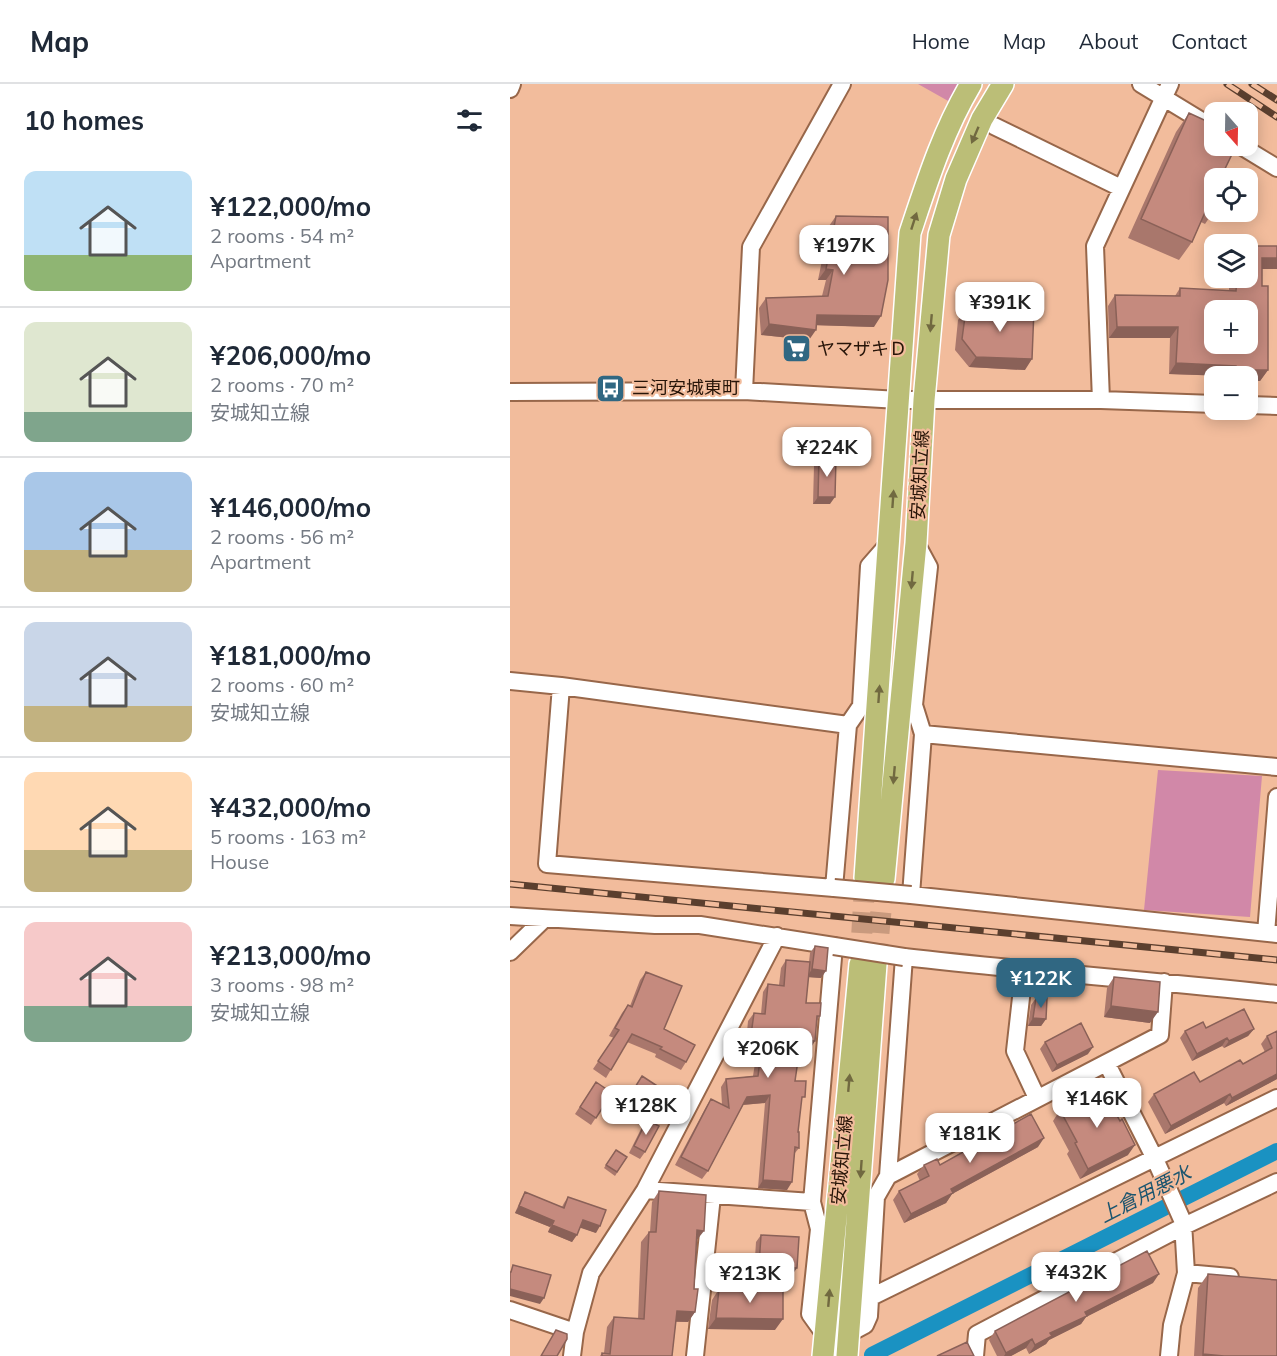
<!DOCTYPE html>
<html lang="en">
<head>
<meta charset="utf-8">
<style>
	body { margin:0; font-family:Mulish,"Noto Sans JP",sans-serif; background:#f6f6f7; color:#1f2937; height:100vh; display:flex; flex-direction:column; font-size:22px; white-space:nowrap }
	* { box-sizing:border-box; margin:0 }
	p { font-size:20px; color:#747a83 }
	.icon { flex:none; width:33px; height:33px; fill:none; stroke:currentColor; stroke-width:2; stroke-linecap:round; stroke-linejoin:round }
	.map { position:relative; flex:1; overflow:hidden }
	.details { display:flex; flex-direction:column; background:#fff; width:510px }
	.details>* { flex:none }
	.needle { width:39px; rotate:160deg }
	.tools { position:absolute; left:694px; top:18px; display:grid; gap:12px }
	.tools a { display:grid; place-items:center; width:54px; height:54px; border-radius:12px; background:#fff; box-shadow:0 3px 15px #0003; font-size:30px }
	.price { position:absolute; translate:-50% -51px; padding:0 14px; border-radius:12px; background:#fff; color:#222; font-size:20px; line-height:39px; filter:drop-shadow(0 2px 3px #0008) }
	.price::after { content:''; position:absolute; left:50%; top:36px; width:18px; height:14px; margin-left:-9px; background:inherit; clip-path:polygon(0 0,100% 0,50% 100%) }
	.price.selected { background:#306782; color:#fff }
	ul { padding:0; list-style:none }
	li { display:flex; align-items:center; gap:18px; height:150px; padding:0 24px }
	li+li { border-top:2px solid #e0e1e3 }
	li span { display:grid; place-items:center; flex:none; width:168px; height:120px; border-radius:12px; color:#555 }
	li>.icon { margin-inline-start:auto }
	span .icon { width:72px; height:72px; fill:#fffc; stroke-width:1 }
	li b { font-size:26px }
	h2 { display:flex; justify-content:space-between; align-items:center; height:72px; padding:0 24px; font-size:26px }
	header { display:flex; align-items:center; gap:36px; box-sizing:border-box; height:84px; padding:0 30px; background:#fff; border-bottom:2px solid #e0e1e3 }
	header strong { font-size:28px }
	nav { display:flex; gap:33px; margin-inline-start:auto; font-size:21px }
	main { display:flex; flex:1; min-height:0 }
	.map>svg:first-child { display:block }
</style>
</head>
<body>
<header>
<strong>Map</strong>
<nav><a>Home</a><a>Map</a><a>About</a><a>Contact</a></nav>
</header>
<main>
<section class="details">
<h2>10 homes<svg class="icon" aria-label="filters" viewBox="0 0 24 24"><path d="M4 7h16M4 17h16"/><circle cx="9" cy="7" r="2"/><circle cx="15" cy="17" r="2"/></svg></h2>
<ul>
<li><span style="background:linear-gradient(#bfe0f5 70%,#8fb573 0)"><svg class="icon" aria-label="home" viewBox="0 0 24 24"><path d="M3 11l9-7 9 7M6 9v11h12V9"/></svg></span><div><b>¥122,000/mo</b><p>2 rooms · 54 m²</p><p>Apartment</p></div></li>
<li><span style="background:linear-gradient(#dfe7d0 75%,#7fa58c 0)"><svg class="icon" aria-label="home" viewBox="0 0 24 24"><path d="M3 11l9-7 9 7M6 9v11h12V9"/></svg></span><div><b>¥206,000/mo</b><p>2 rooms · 70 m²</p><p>安城知立線</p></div></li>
<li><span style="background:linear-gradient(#a9c7e8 65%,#c2b280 0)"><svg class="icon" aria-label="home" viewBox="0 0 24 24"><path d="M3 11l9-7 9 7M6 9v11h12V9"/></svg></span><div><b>¥146,000/mo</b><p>2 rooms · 56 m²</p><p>Apartment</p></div></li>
<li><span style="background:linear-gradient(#c9d6e8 70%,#c2b280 0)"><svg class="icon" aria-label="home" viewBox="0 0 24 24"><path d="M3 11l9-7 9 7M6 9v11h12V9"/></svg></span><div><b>¥181,000/mo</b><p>2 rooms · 60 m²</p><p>安城知立線</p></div></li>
<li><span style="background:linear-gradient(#ffd9b3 65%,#c2b280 0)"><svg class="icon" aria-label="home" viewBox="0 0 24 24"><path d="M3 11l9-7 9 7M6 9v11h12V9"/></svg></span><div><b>¥432,000/mo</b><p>5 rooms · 163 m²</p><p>House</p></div></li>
<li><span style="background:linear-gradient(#f6c9c9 70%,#7fa58c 0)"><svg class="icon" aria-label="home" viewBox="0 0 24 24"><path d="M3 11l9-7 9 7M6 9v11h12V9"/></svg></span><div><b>¥213,000/mo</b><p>3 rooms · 98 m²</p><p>安城知立線</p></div></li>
</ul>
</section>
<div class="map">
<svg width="767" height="1272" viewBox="0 0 767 1272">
	<rect width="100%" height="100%" fill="#f2bc9c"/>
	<path fill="#d188a8" d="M408 0H449L440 18Z
		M648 686 752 692 740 833 634 826Z"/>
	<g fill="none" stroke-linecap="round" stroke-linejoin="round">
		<path stroke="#1a92c2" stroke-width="16" d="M362 1271 767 1067"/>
		<path stroke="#c99a7e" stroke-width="21" stroke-dasharray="21 10" stroke-linecap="butt" d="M350 880 355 794
			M366 880 374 795"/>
		<defs>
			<path id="minor" d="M631 0 705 45
				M0 5 2 0
				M484 42 611 104
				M731 62 767 84
				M234 307 241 163 332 0
				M0 308 234 307 389 316H591L705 320
				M591 316 585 162 660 0
				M738 321 767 322
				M406 459 419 483 404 621 413 650 401 811 767 850
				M0 597 51 602 338 641
				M51 602 37 780 324 804 338 641 351 622 359 482 380 458
				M413 650 767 683
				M0 832 145 841H190L324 862 302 1118 309 1145 300 1230 315 1251
				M756 849 767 713
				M0 868 34 835
				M514 887 505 967 527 1014
				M597 980 645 1075 673 1138 676 1189 662 1241 659 1272
				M378 1092 650 951 654 898
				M135 1106 302 1118
				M676 1189 720 1193
				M359 1214 767 1014
				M0 1226 65 1248
				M340 1249 355 1241 359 1232 366 1113 378 1092 394 873C518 887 643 897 767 910
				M62 1272 65 1248 81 1189 135 1106 267 852
				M185 1272 202 1112
				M465 1272 467 1250 674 1142 767 1098"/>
			<path id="major" d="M355 794 400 149C417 98 433 47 461 0
				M374 795 406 459 414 316 429 151 446 95 472 35 493 0
				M313 1272 350 880
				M337 1272 366 880"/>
		</defs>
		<use href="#minor" stroke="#98674a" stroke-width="20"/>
		<use href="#major" stroke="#fff" stroke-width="24"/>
		<use href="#minor" stroke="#fff" stroke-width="16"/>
		<use href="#major" stroke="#bbbe77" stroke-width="21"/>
		<defs>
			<path id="rail" d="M717 0 767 33
				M742 0 767 16
				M0 800 767 876"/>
		</defs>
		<use href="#rail" stroke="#5b3f2e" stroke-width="7"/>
		<use href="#rail" stroke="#f2bc9c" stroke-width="4.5" stroke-dasharray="14" stroke-linecap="butt"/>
		<defs>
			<path id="minor-bridge" d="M324 804 401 811
				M324 862 394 873"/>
		</defs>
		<use href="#minor-bridge" stroke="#98674a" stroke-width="20" stroke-linecap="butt"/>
		<use href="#minor-bridge" stroke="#fff" stroke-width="16"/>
	</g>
	<path fill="#a9776c" d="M679 29 711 93 705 94V125L695 140 691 138 682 158 669 176 618 154 666 48Z
		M326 132 364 243 306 241 299 256 251 251 249 224 256 214 312 212 316 196H308L319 142Z
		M767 162V185H752V202L758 286 750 297 738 292H716L659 290 660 254H599L598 222 605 211 665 212 670 204 719 207V194H738Z
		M456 225 515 286 459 283 445 266 448 236Z
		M309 374 320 420H303L304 381Z
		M305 862 311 894 298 893 296 919 310 932 307 937 300 965 290 964 285 997 291 1019 288 1048 289 1064 285 1069 277 1106 248 1104 255 1019 233 1021 198 1087 192 1095 165 1081 196 1023 201 1015 212 1021 211 1003 216 995 243 992 248 960 236 959 238 937 244 929 251 930 253 908 258 900 269 901 271 884 276 876 299 878 300 869Z
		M136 888 154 945 176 978 171 986 145 973 146 970 117 958 96 994 83 985 104 954 99 952 112 929 118 921 120 922 130 896Z
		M604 893 640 939 594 933 597 904Z
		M526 914 536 935 531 942H518L521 921Z
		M696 944 744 945 738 952 714 964 712 962 682 977 670 954 675 947Z
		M767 947V995L716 1022 714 1019 655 1050 638 1018 644 1010 690 998 733 980 755 968 751 960 757 952Z
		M535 958 578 970 542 988 530 965Z
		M132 992 161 1011 145 1034 117 1015Z
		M86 998 102 1009 81 1041 65 1030Z
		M550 1026 618 1071 570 1095 557 1070 559 1067 543 1037Z
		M137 1036 135 1068 130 1075 119 1069 132 1043Z
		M528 1063 442 1110 436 1119 394 1139 383 1116 389 1107 410 1097 407 1090 414 1081H430Z
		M106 1066 117 1073 105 1092 94 1084Z
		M149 1107 186 1157 184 1205 185 1228 178 1238H166L162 1272H90L92 1269H94L97 1243 104 1233 128 1235 131 1158 139 1148H140L142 1118Z
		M15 1108 52 1123 54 1119 58 1113 86 1149 70 1143 62 1158 38 1148 40 1143 5 1129 11 1115Z
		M251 1151 282 1191 244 1189 246 1158Z
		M698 1190 767 1272H684L688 1204Z
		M643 1199 576 1233 571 1240 539 1256 536 1260 519 1270 516 1264 501 1272H487L479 1256 485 1247Z
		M209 1205 265 1246 198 1245 202 1216Z"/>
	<path fill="#8a6158" d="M752 174H767V185H745Z
		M316 185 323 186 316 196H308Z
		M307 231 371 232 364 243 300 241Z
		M259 240 306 246 299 256 251 251Z
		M607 243H668L660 254H599Z
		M466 273 522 275 515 286 459 283Z
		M666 279 726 282 718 292 659 290Z
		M726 286H758L750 297H738V292H721Z
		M308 413H325L320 420H303Z
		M302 885 316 887 311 894 297 893Z
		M601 922 648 928 640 939 594 933Z
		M523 934 536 935 531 942H518Z
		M744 945 738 952 714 964 719 957Z
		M241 951 253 952 248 960 236 959Z
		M717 954 712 962 682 977 687 970Z
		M291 956 305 957 300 965 286 964Z
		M583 963 578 970 542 988 547 981Z
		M767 990V995L716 1022 722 1014Z
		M720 1010 714 1019 655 1050 661 1042Z
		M260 1011 255 1019 231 1021 237 1013Z
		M534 1054 528 1063 442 1110 436 1119 394 1139 401 1130 441 1105Z
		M625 1061 618 1071 570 1095 578 1085Z
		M253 1096 282 1098 277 1106 248 1104Z
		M9 1122 44 1137 40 1143 5 1129Z
		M73 1136 90 1142 86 1149 68 1143Z
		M42 1141 67 1151 62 1158 38 1148Z
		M187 1146 194 1147 186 1157Z
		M249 1181 287 1184 282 1191 244 1189Z
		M649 1190 643 1199 576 1233 571 1240 539 1256 536 1260 519 1270 525 1261 540 1249 575 1228Z
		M0 1205 34 1214 30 1220 0 1212Z
		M167 1227 185 1228 178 1238 160 1237Z
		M206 1234 273 1235 265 1246 198 1245Z
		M522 1255 516 1264 501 1272H494L496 1269Z
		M693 1270 714 1272H692Z"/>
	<path fill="#c58a7e" stroke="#8a6158" stroke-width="1.5" fill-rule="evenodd" d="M679 29 705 41V62H726L711 93 715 94H705V119L700 117 682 158 631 135Z
		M326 132 378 133V196L371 232 307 231 306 246 259 240 256 214 318 212 323 186 316 185Z
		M738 162H767V174H752V202H758V286H726V282L666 279 668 243H607L605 211 670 212V204L726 207 727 194H738ZM705 226H738V260H705Z
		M456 225H524L522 275 466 273 452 255Z
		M309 374H326L325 413H308Z
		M305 862 318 864 316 887 302 885Z
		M276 876 300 878 296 919H311L310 932H307L305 957 291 956 285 997H296L295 1013H292L288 1048H289V1064L285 1063 282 1098 253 1096 260 1011 237 1013 198 1087 171 1073 201 1015 219 1024 216 995 248 992 253 952 241 951 244 929 255 930 258 900 274 902Z
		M136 888 172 902 154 945 185 961 176 978 150 965 152 963 122 950 101 986 88 977 109 946 105 944 118 921 122 923Z
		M604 893 650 898 648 928 601 922Z
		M526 914H537L536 935 523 934Z
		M734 925 744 945 719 957 717 954 687 970 675 947 693 938 696 944Z
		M571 939 583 963 547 981 535 958Z
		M767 947V990L722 1014 720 1010 661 1042 644 1010 684 988 690 998 730 976 733 980 762 964 757 952Z
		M132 992 161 1011 150 1026 122 1008Z
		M86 998 102 1009 86 1034 70 1023Z
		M592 1004 610 1037 612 1035 625 1061 578 1085 565 1059 567 1058 550 1026Z
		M521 1030 534 1054 441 1105 443 1109 401 1130 389 1107 419 1092 414 1081 427 1075 430 1081Z
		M137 1036 149 1042 135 1068 124 1062Z
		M106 1066 117 1073 107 1088 96 1081Z
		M149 1107 196 1111 194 1147 187 1146 184 1205H188L185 1228 167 1227 162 1272H92V1269L100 1270 104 1233 134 1235 139 1148H146Z
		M15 1108 54 1124 58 1113 96 1126 90 1142 73 1136 67 1151 42 1141 44 1137 9 1122Z
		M251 1151 289 1153 287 1184 249 1181Z
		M637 1167 649 1190 575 1228 577 1232 540 1249 542 1252 525 1261 522 1255 496 1269 485 1247Z
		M3 1181 41 1191 34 1214 0 1205V1188H1Z
		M698 1190 767 1196V1272H714L693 1270Z
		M209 1205 273 1206V1235L206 1234Z
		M46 1246 57 1250V1255L47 1272H31Z
		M457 1258 464 1272H427Z"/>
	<defs><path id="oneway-solid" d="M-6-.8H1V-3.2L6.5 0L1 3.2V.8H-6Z" transform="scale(1.5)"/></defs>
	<g fill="#716940">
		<use href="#oneway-solid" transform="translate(465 51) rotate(113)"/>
		<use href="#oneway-solid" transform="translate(404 137) rotate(-72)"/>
		<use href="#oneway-solid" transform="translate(421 239) rotate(95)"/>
		<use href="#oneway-solid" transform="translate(383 415) rotate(-86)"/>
		<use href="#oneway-solid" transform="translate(402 496) rotate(95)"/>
		<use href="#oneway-solid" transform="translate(369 610) rotate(-86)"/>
		<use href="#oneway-solid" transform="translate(384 691) rotate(95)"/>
		<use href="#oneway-solid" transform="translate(339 999) rotate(-85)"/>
		<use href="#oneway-solid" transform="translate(351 1085) rotate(94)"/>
		<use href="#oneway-solid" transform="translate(319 1214) rotate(-85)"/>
	</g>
	<defs>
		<symbol id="supermarket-square" viewBox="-11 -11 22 22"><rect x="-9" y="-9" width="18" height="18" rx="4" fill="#306782" stroke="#f2bc9c"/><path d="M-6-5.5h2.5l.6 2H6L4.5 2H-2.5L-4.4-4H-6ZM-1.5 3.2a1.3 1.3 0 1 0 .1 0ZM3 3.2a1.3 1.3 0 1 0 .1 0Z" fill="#fff"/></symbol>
		<symbol id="bus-square" viewBox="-11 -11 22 22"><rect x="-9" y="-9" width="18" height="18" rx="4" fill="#306782" stroke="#f2bc9c"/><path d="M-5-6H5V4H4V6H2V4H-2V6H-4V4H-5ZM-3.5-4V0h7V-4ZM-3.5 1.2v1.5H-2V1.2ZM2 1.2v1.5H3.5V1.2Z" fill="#fff"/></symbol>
	</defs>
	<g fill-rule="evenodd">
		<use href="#supermarket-square" x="270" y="248" width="33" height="33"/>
		<use href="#bus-square" x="84" y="288" width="33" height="33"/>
	</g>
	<g text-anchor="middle" stroke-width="4.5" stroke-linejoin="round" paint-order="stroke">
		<g font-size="18" fill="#271408" stroke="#f2bc9c" text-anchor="start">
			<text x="307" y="271">ヤマザキＤ</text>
			<text x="122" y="310">三河安城東町</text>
		</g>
		<g font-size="18" fill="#271408" stroke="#f2bc9c">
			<text transform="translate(410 391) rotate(-87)" y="6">安城知立線</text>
			<text transform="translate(332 1076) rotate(-85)" y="6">安城知立線</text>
		</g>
		<g font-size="20" font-style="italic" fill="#1c556f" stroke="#f2bc9c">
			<text transform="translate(635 1110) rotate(-27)" y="7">上倉用悪水</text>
		</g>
	</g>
</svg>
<div class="tools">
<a><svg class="needle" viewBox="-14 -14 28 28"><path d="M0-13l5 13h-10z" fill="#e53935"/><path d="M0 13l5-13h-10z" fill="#747a83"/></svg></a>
<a><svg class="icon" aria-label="locate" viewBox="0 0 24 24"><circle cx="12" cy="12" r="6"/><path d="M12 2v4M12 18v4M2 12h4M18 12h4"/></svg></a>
<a><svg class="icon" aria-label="layers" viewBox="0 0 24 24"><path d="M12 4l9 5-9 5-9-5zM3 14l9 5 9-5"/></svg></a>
<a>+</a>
<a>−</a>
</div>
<b class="price" style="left:334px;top:192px">¥197K</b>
<b class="price" style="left:490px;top:249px">¥391K</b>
<b class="price" style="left:317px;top:394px">¥224K</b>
<b class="price selected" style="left:531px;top:925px">¥122K</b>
<b class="price" style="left:258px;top:995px">¥206K</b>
<b class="price" style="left:587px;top:1045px">¥146K</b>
<b class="price" style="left:136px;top:1052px">¥128K</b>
<b class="price" style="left:460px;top:1080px">¥181K</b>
<b class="price" style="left:566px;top:1219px">¥432K</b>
<b class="price" style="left:240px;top:1220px">¥213K</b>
</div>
</main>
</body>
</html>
